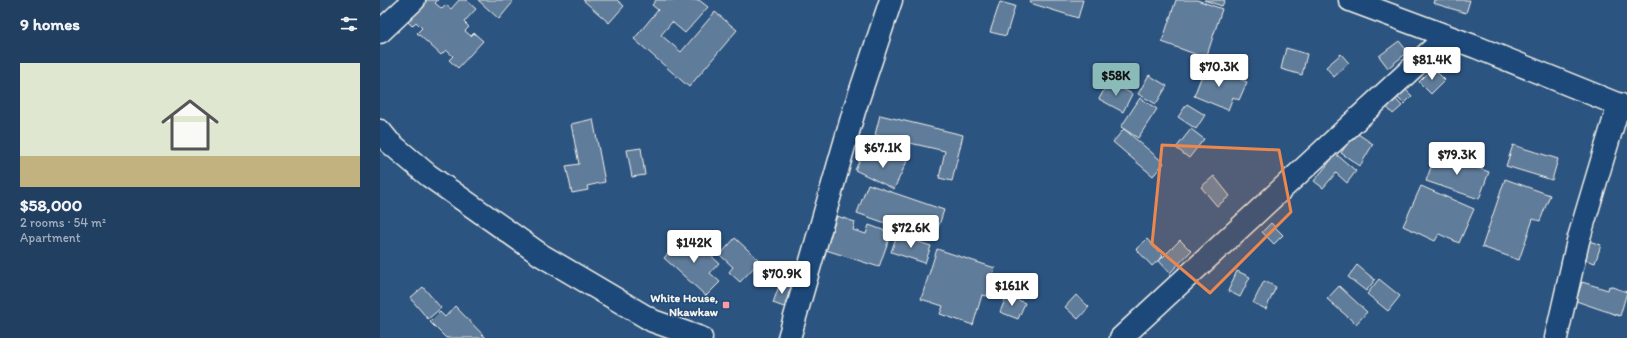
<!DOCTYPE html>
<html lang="en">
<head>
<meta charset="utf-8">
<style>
	body { margin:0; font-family:Itim,sans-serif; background:#294667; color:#f1f3f6; height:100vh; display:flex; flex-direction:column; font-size:15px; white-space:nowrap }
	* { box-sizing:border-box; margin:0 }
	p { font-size:13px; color:#a2afbd }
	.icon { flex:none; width:22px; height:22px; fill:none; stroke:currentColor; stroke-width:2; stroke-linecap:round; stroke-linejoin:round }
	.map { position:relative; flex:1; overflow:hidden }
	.details { display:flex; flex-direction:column; background:#213f61; width:380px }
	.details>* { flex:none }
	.price { position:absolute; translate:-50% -34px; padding:0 9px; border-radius:4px; background:#fff; color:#222; font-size:13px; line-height:26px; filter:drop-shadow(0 1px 2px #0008) }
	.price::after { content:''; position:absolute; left:50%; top:24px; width:12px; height:9px; margin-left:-6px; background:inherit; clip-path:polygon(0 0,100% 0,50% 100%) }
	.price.on { background:#8bbbb9; color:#111 }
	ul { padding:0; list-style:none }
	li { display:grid; align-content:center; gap:8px; height:212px; padding:0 20px }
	li span { display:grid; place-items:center; height:124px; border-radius:0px; color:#555 }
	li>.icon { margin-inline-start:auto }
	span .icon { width:72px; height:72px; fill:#fffc; stroke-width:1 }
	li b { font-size:17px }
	h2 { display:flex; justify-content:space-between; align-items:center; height:48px; padding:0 20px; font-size:17px }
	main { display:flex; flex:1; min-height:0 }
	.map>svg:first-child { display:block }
</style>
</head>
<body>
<main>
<section class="details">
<h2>9 homes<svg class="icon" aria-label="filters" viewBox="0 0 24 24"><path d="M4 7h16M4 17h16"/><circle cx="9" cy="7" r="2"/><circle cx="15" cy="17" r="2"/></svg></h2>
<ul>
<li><span style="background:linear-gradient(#dfe7d0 75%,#c2b280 0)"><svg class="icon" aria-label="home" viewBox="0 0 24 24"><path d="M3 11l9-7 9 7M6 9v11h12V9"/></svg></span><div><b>$58,000</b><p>2 rooms · 54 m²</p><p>Apartment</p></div></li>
</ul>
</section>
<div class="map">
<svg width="1247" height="338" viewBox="0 0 1247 338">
	<rect width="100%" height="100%" fill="#2c5481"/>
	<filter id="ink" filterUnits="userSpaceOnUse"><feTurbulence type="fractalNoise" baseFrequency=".025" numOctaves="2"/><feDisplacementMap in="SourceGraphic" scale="8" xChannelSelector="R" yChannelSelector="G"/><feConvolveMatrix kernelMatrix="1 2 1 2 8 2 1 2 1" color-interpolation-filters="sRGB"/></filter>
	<g filter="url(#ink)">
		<path fill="#5e7b9a" stroke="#f4f1e8" d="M40 0H58L55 3 62 9 66 5 71 9 79 0H86L96 9 84 22 89 27 85 31 91 36 94 33 103 41 78 68 69 60 73 56 66 50 61 55 37 33 42 28 36 22 32 26 24 18Z
			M98 0H131L133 2 119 19Z
			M203 0H237L244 6 229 23Z
			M276 0H319L328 7 305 33 292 22 281 35 301 52 335 12 357 30 309 87 254 39 278 10 272 5Z
			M651 0H703L698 18 650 3Z
			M796 0H817L842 9 826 58 782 42Z
			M824 0H845L842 6Z
			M1054 0H1090L1086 13 1053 3Z
			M620 2 635 6 626 36 610 32Z
			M1019 41 1028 52 1008 68 999 56Z
			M906 48 927 54 922 75 901 69Z
			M961 54 969 63 954 77 946 67Z
			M826 65 867 82 859 100 853 97 848 110 814 96Z
			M1053 68 1065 80 1051 94 1039 82Z
			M769 75 787 86 776 104 758 94Z
			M729 81 752 94 743 112 719 99Z
			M1023 87 1032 96 1024 104 1015 95Z
			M1013 96 1022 106 1013 114 1004 104Z
			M760 98 777 109 758 138 741 127Z
			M807 104 825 115 816 129 798 117Z
			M500 115 583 135 572 181 559 178 565 151 495 135Z
			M213 119 225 182 207 186 208 190 192 193 186 166 199 164 191 124Z
			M744 129 784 163 773 176 733 142Z
			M811 129 824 139 809 158 796 148Z
			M975 132 993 144 980 166 961 153Z
			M1133 145 1178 159 1172 180 1126 166Z
			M261 148 265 175 252 177 247 150Z
			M512 151 528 159 514 189 475 170 483 153 506 163Z
			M1056 153 1109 172 1099 199 1046 181Z
			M956 154 976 171 967 183 956 173 943 188 934 181Z
			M834 176 850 196 837 206 821 187Z
			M1125 179 1170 195 1160 221 1153 219 1139 260 1102 247Z
			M488 184 564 210 554 240 477 213Z
			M1041 186 1094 209 1079 243 1059 234 1055 241 1023 226Z
			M457 216 475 222 473 230 486 234 489 225 511 233 499 267 446 250Z
			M891 223 903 235 894 244 882 232Z
			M306 233 339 263 330 273 340 282 326 296 284 258Z
			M517 235 551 246 545 263 511 252Z
			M355 238 380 261 360 282 349 272 353 267 340 255Z
			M767 239 783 256 772 266 756 249Z
			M1203 239 1221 245 1215 263 1198 258Z
			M800 240 811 251 790 273 779 261Z
			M557 249 615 268 607 296 602 295 593 325 560 314 563 306 541 299Z
			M977 265 995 280 986 291 968 277Z
			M857 271 870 277 860 297 848 291Z
			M999 279 1020 296 1008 311 987 294Z
			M884 281 896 287 886 309 873 303Z
			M1202 282 1228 290 1229 286 1247 292 1240 316 1196 301Z
			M400 283 411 287 404 307 393 303Z
			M959 286 987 312 976 324 947 299Z
			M43 287 61 308 48 319 30 298Z
			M627 295 645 303 638 319 620 312Z
			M696 295 709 307 698 319 685 307Z
			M75 306 106 338H66L50 322 60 312 65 317Z"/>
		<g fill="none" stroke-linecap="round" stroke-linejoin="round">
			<defs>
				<path id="minor" d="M970 0 1096 47 1247 108
					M0 32 34 0
					M0 131 9 142 48 175 161 255 273 321 321 338
					M409 338 474 111 511 0
					M741 338 1055 47 1080 42
					M1176 338 1198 241 1239 104"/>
			</defs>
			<use href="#minor" stroke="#f4f1e8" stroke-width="25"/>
			<use href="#minor" stroke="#1f4a7a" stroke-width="22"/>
		</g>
	</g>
	<path fill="#ec874e" fill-opacity="0.2" stroke="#ec874e" stroke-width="3" stroke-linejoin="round" d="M782 145 899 150 911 212 830 293 772 244Z"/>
	<rect fill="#ff9aa2" stroke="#1f4a7a" stroke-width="1.5" x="342" y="301" width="8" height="8" rx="2"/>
	<g text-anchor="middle" stroke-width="3" stroke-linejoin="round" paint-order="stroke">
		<g font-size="12" font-weight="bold" fill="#f4f1e8" stroke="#1f4a7a" text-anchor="end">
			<text x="338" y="302">White House,<tspan x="338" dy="14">Nkawkaw</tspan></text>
		</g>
	</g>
</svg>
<b class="price" style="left:1052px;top:81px">$81.4K</b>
<b class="price" style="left:839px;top:88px">$70.3K</b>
<b class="price on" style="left:736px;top:97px">$58K</b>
<b class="price" style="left:503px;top:169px">$67.1K</b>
<b class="price" style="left:1077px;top:176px">$79.3K</b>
<b class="price" style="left:531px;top:249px">$72.6K</b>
<b class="price" style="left:314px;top:264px">$142K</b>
<b class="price" style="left:402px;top:295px">$70.9K</b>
<b class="price" style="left:632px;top:307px">$161K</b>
</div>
</main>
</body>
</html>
